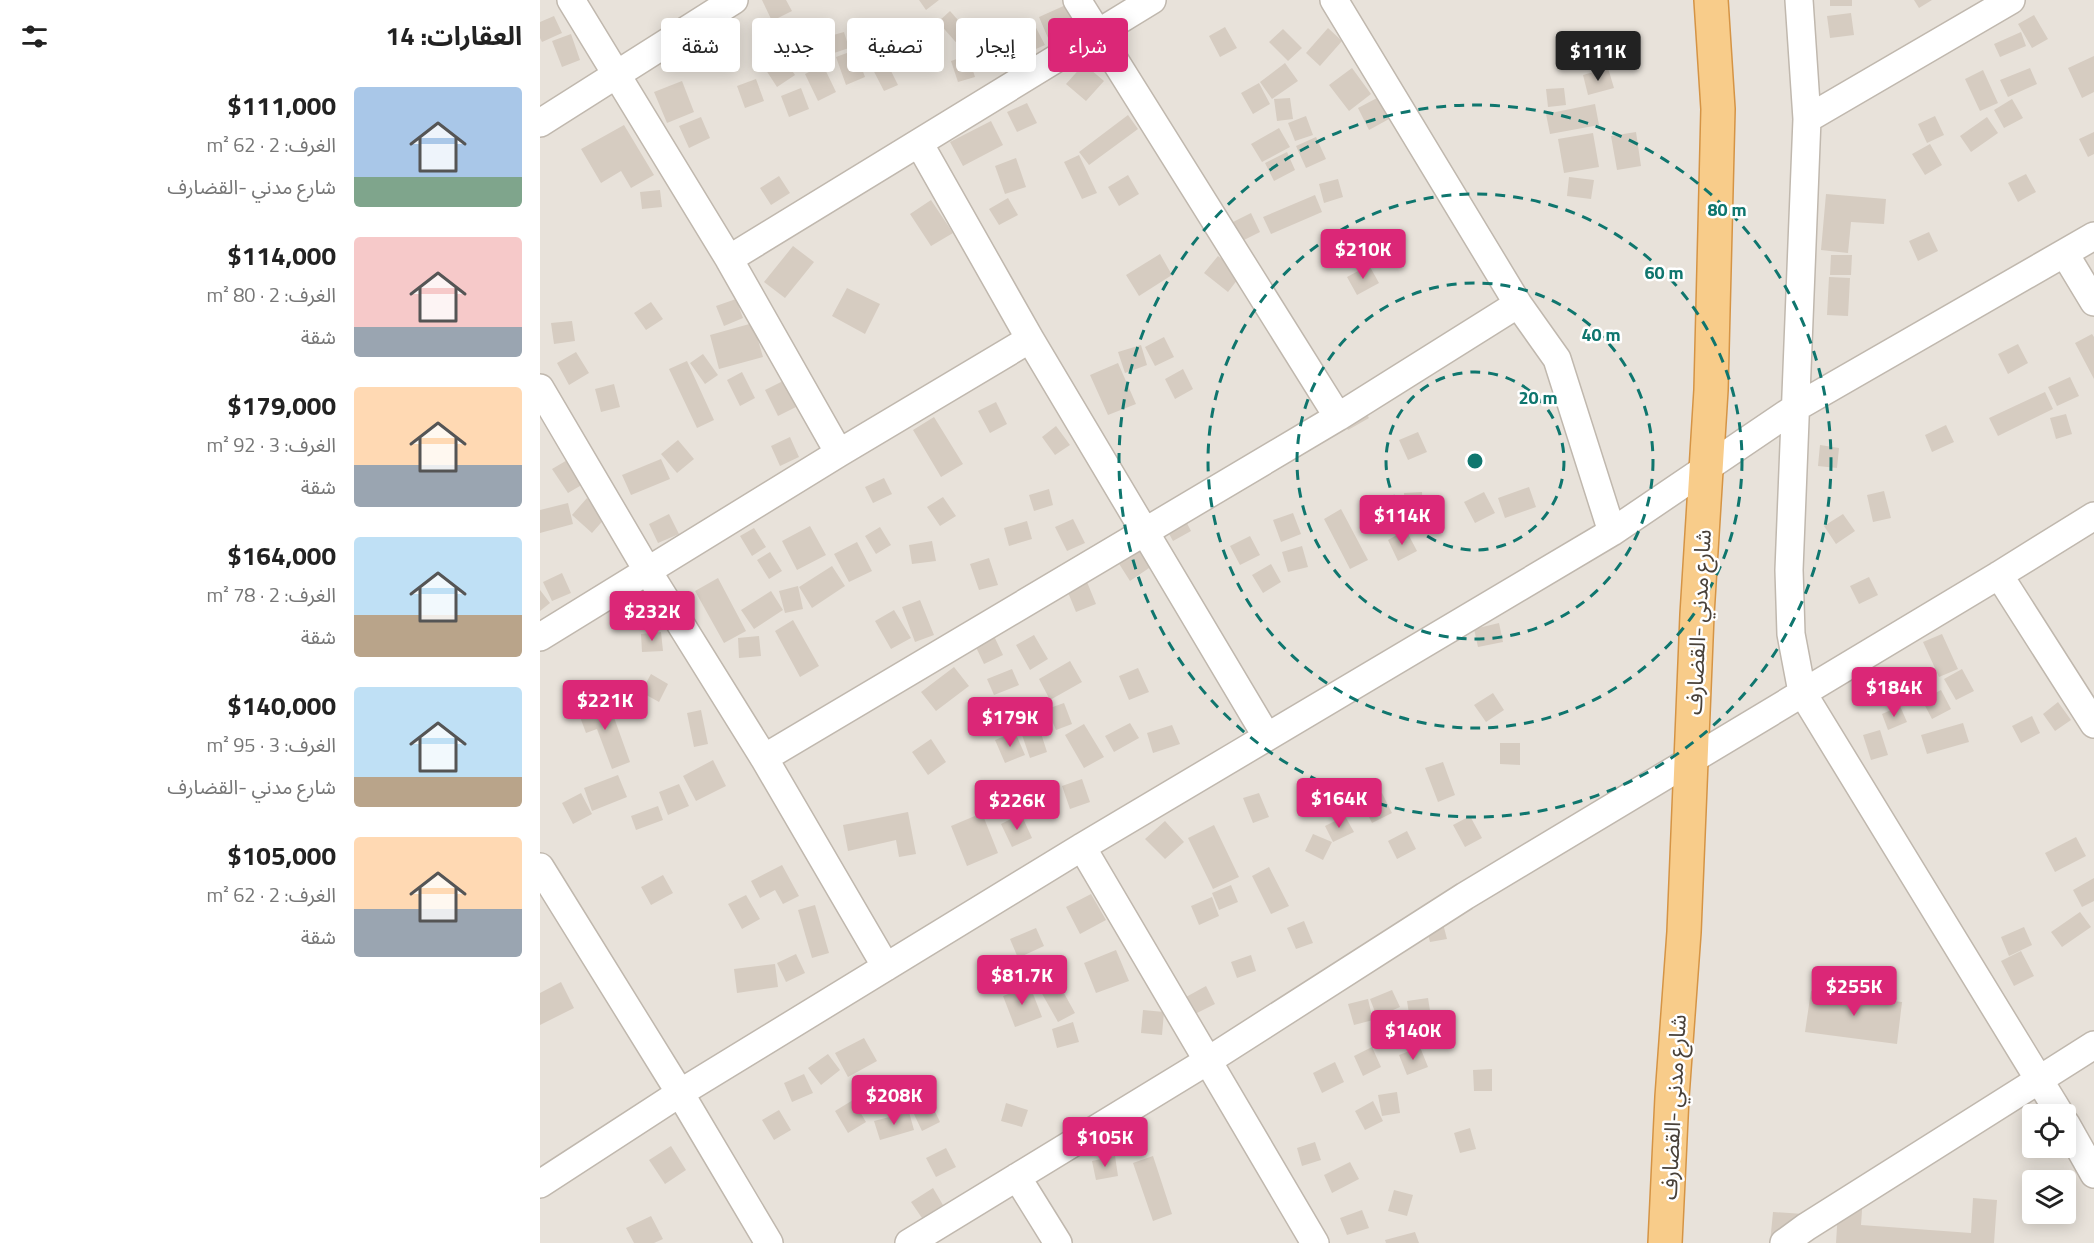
<!DOCTYPE html>
<html lang="ar">
<head>
<meta charset="utf-8">
<style>
	body { margin:0; font-family:"Titillium Web","Noto Sans Arabic",sans-serif; background:#f6f6f6; color:#222; direction:rtl; height:100vh; display:flex; flex-direction:column; font-size:22px; white-space:nowrap }
	* { box-sizing:border-box; margin:0 }
	p { font-size:20px; color:#767676 }
	.icon { flex:none; width:33px; height:33px; fill:none; stroke:currentColor; stroke-width:2; stroke-linecap:round; stroke-linejoin:round }
	.map { position:relative; flex:1; overflow:hidden; direction:ltr }
	.sheet { display:flex; flex-direction:column; background:#fff; width:540px }
	.sheet>* { flex:none }
	.top-card { position:absolute; left:18px; top:18px; width:570px; height:54px; direction:rtl; display:flex; gap:12px }
	.buttons { position:absolute; left:1482px; top:1104px; display:grid; gap:12px }
	.buttons a { display:grid; place-items:center; width:54px; height:54px; border-radius:6px; background:#fff; box-shadow:0 3px 15px #0003; font-size:30px }
	.price { position:absolute; translate:-50% -51px; padding:0 14px; border-radius:6px; background:#db2777; color:#fff; font-size:20px; line-height:39px; filter:drop-shadow(0 2px 3px #0008) }
	.price::after { content:''; position:absolute; left:50%; top:36px; width:18px; height:14px; margin-left:-9px; background:inherit; clip-path:polygon(0 0,100% 0,50% 100%) }
	.price.current { background:#222; color:#fff }
	ul { padding:0; list-style:none }
	li { display:flex; align-items:center; gap:18px; height:150px; padding:0 18px }
	li span { display:grid; place-items:center; flex:none; width:168px; height:120px; border-radius:6px; color:#555 }
	li>.icon { margin-inline-start:auto }
	span .icon { width:72px; height:72px; fill:#fffc; stroke-width:1 }
	li b { font-size:26px }
	h2 { display:flex; justify-content:space-between; align-items:center; height:72px; padding:0 18px; font-size:26px }
	.chip { padding:0 21px; border-radius:6px; background:#fff; box-shadow:0 3px 15px #0003; font-size:21px; line-height:54px }
	.chip.current { background:#db2777; color:#fff }
	main { display:flex; flex:1; min-height:0 }
	.map>svg:first-child { display:block }
</style>
</head>
<body>
<main>
<div class="map">
<svg width="1554" height="1243" viewBox="0 0 1554 1243">
	<rect width="100%" height="100%" fill="#f5f1eb"/>
	<path fill="#e8e2da" fill-rule="evenodd" d="M0 0H1554V1243H0ZM1492 1114H1526V1148H1492ZM1492 1180H1526V1214H1492Z"/>
	<path fill="#d6ccc1" d="M222 0H246L252 11 232 21Z
		M379 0H399L386 10Z
		M1290 0H1312V6H1290Z
		M1374 0H1392L1379 8Z
		M528 4 537 25 508 38 499 17Z
		M410 11 433 37 421 48 398 22Z
		M1311 13 1314 35 1290 38 1287 16Z
		M1494 15 1508 39 1492 48 1478 24Z
		M14 16 22 33 2 42 0 38V22Z
		M493 22 505 45 489 52 477 29Z
		M685 27 697 48 680 57 669 36Z
		M788 28 802 41 780 66 766 53Z
		M743 29 762 48 748 61 729 42Z
		M344 31 350 49 328 55 323 37Z
		M391 31 404 62 386 70 374 39Z
		M304 32 309 48 291 54 286 37Z
		M1481 32 1486 46 1460 57 1454 44Z
		M31 34 40 60 22 67 12 41Z
		M315 50 325 77 306 85 296 57Z
		M342 53 358 85 344 91 328 60Z
		M428 55 435 77 418 82 411 61Z
		M242 56 255 75 237 87 224 67Z
		M1554 56V92L1542 98 1528 68Z
		M745 63 758 81 732 99 720 82Z
		M544 64 564 81 546 101 526 84Z
		M283 65 296 92 278 101 265 74Z
		M812 68 831 94 809 111 789 85Z
		M1068 68 1074 88 1048 95 1043 75Z
		M1490 68 1497 84 1468 97 1460 80Z
		M1443 70 1458 103 1440 111 1425 79Z
		M216 79 224 101 205 108 197 86Z
		M142 81 154 112 127 123 114 92Z
		M719 83 730 104 713 114 701 93Z
		M261 88 269 109 249 117 241 96Z
		M1024 88 1026 105 1008 107 1006 89Z
		M750 98 753 119 737 121 734 99Z
		M837 98 849 119 829 130 818 108Z
		M1472 99 1483 118 1464 128 1454 110Z
		M487 103 497 123 477 132 467 112Z
		M1055 104 1059 125 1010 134 1006 114Z
		M588 115 598 129 549 165 539 152Z
		M766 116 773 135 755 141 748 123Z
		M1395 116 1404 135 1387 143 1378 124Z
		M161 117 170 138 149 148 139 126Z
		M1447 117 1458 133 1431 152 1420 136Z
		M451 121 463 145 423 166 410 142Z
		M84 125 114 175 91 188 81 171 61 183 41 149Z
		M739 128 750 147 722 162 711 144Z
		M1096 132 1101 166 1077 170 1071 136Z
		M1554 132V154L1548 157 1539 139Z
		M1053 133 1059 167 1024 173 1018 139Z
		M776 137 786 159 766 168 756 146Z
		M1390 144 1402 165 1385 175 1372 154Z
		M747 152 755 170 734 181 725 163Z
		M539 155 557 193 542 199 524 162Z
		M476 158 486 187 465 194 455 166Z
		M1486 174 1496 192 1478 202 1468 183Z
		M588 175 599 194 579 206 568 187Z
		M239 176 250 193 231 205 220 188Z
		M1029 177 1054 180 1051 199 1027 196Z
		M798 179 803 197 784 203 779 184Z
		M120 190 122 207 102 209 100 192Z
		M1286 194 1346 199 1344 224 1311 222 1308 253 1281 250Z
		M775 195 782 212 731 234 723 217Z
		M468 198 478 215 459 225 449 209Z
		M391 200 413 233 391 246 370 214Z
		M711 213 720 232 702 241 693 222Z
		M1389 232 1398 251 1378 261 1369 241Z
		M253 246 274 262 245 298 224 282Z
		M620 254 632 275 599 296 586 275Z
		M1291 255H1312L1311 275H1290Z
		M678 256 701 275 688 292 664 273Z
		M829 265 839 283 817 295 807 277Z
		M1289 277 1310 278 1308 316 1287 315Z
		M307 288 340 304 325 334 292 316Z
		M196 299 203 318 184 326 176 306Z
		M111 302 123 319 106 330 94 313Z
		M32 321 35 341 14 344 11 323Z
		M213 323 223 357 179 369 170 335Z
		M1552 334 1554 337V379L1535 343Z
		M624 337 634 357 615 366 605 347Z
		M1478 344 1488 363 1468 374 1458 354Z
		M601 345 607 365 585 373 578 352Z
		M36 352 49 373 29 385 17 363Z
		M163 354 178 375 165 384 150 363Z
		M147 361 174 420 157 428 129 369Z
		M578 363 596 404 568 415 550 375Z
		M643 369 653 389 635 399 625 379Z
		M202 372 215 398 200 406 187 380Z
		M1530 377 1539 396 1517 406 1508 387Z
		M243 381 256 407 238 416 225 390Z
		M74 384 80 407 61 412 55 389Z
		M1505 392 1513 409 1458 436 1449 418Z
		M818 399 829 418 808 430 797 411Z
		M456 402 467 424 450 433 438 411Z
		M1526 414 1532 434 1516 439 1510 418Z
		M394 417 423 464 401 477 373 430Z
		M1406 425 1414 442 1392 452 1385 435Z
		M516 426 530 445 515 455 502 437Z
		M878 432 887 452 868 460 859 440Z
		M250 437 259 457 240 466 231 446Z
		M138 440 154 459 137 473 121 454Z
		M1280 445 1299 448 1297 468 1278 466Z
		M29 459 45 483 28 493 12 469Z
		M121 459 130 479 91 495 82 475Z
		M344 478 352 494 333 503 325 487Z
		M989 487 996 507 965 518 958 498Z
		M509 489 513 505 494 511 489 495Z
		M1344 491 1351 518 1333 522 1327 495Z
		M882 492 883 510 865 511 864 493Z
		M944 492 955 513 935 523 924 502Z
		M403 497 416 516 400 526 387 507Z
		M47 498 67 516 52 533 32 515Z
		M28 503 33 524 0 533V510Z
		M637 504 651 531 633 541 618 514Z
		M853 505 860 525 839 533 832 513Z
		M801 509 828 560 810 569 784 519Z
		M753 513 761 534 741 542 733 520Z
		M129 514 139 534 118 543 109 524Z
		M1303 514 1315 531 1296 544 1284 526Z
		M533 519 545 543 527 551 515 527Z
		M487 521 492 539 469 546 464 528Z
		M270 526 286 555 257 570 242 541Z
		M340 527 351 545 336 554 325 536Z
		M214 528 226 547 212 556 200 536Z
		M866 530 877 551 858 561 848 540Z
		M710 536 720 555 700 565 690 546Z
		M392 541 396 561 372 564 369 545Z
		M317 542 332 571 309 582 294 554Z
		M598 544 612 566 590 581 576 559Z
		M762 546 768 567 748 572 742 552Z
		M230 552 242 571 229 579 217 560Z
		M449 558 458 585 439 590 430 564Z
		M731 564 741 582 723 593 712 575Z
		M292 566 305 586 272 608 259 587Z
		M22 573 31 593 12 601 3 582Z
		M1329 577 1338 595 1319 604 1310 586Z
		M178 578 206 631 184 643 155 591Z
		M547 582 556 604 536 612 527 590Z
		M258 586 263 609 245 613 239 591Z
		M0 590 10 603 0 611Z
		M231 591 243 610 214 629 201 610Z
		M380 600 394 635 375 642 362 607Z
		M354 610 371 638 351 649 335 621Z
		M253 620 279 666 260 677 235 631Z
		M959 623 963 642 938 647 934 629Z
		M121 632 123 651 102 652 101 634Z
		M453 634 463 655 444 664 434 643Z
		M1402 634 1418 669 1399 677 1383 642Z
		M494 635 508 659 490 670 476 645Z
		M219 636 221 656 199 658 198 638Z
		M530 661 542 682 510 700 499 679Z
		M414 667 429 686 396 711 381 692Z
		M598 668 609 692 589 700 579 676Z
		M472 669 479 685 454 695 447 679Z
		M1422 669 1434 691 1416 700 1404 679Z
		M111 674 128 684 119 702 101 692Z
		M1401 690 1411 709 1392 719 1382 700Z
		M953 693 964 710 946 722 934 705Z
		M67 698 90 762 72 769 57 729 46 733 37 709Z
		M1518 702 1531 720 1515 731 1503 714Z
		M524 703 532 724 516 730 507 709Z
		M1360 706 1367 722 1348 730 1342 714Z
		M161 710 168 744 154 747 147 713Z
		M1492 716 1500 733 1481 743 1472 726Z
		M590 723 599 738 574 752 565 736Z
		M1423 723 1429 742 1387 754 1381 735Z
		M544 724 564 757 544 768 525 735Z
		M632 725 640 744 613 753 607 733Z
		M499 727 507 752 490 758 481 732Z
		M1340 730 1348 755 1331 760 1323 735Z
		M475 732 485 755 465 763 455 740Z
		M391 739 406 762 388 775 372 752Z
		M960 743H980V765L960 764Z
		M173 760 186 786 156 801 143 776Z
		M903 762 915 795 898 802 885 768Z
		M78 775 87 797 52 811 44 788Z
		M542 779 550 802 530 809 522 786Z
		M139 784 149 806 128 815 119 792Z
		M41 793 52 814 33 824 22 803Z
		M719 793 729 817 713 823 703 798Z
		M842 793 852 813 832 823 822 803Z
		M118 806 123 820 96 830 91 816Z
		M368 812 376 854 359 857 356 840 308 851 303 825Z
		M442 813 458 853 427 866 411 826Z
		M481 814 492 838 472 847 461 824Z
		M805 816 814 832 793 842 785 826Z
		M930 816 942 838 925 847 913 825Z
		M625 821 644 842 625 859 605 839Z
		M674 825 699 877 673 889 648 838Z
		M867 831 876 849 857 859 848 841Z
		M773 834 792 842 783 860 765 851Z
		M1536 837 1546 856 1515 872 1505 853Z
		M242 865 259 896 243 904 235 890 220 898 211 881Z
		M729 867 749 906 731 914 712 876Z
		M123 875 133 893 111 905 101 887Z
		M1554 878V901L1542 907 1533 890Z
		M691 885 698 902 679 910 672 893Z
		M551 894 566 920 540 934 526 907Z
		M206 895 220 919 202 929 188 904Z
		M672 897 679 916 659 925 651 906Z
		M275 905 289 953 272 958 258 910Z
		M1540 912 1551 927 1522 947 1511 932Z
		M902 920 907 939 890 942 885 923Z
		M764 921 773 943 756 949 747 928Z
		M1484 927 1492 945 1469 956 1461 937Z
		M496 928 504 946 478 958 470 939Z
		M576 950 589 981 556 993 544 963Z
		M1481 951 1494 976 1474 986 1461 961Z
		M256 954 265 973 246 982 237 963Z
		M711 955 716 971 697 978 691 962Z
		M235 964 238 987 197 993 194 969Z
		M509 966 535 1013 518 1022 492 976Z
		M21 982 34 1008 0 1025V993Z
		M490 986 502 1017 475 1027 463 996Z
		M666 986 675 1004 655 1014 646 997Z
		M852 990 860 1007 837 1017 830 999Z
		M1271 991 1362 1002 1357 1044 1265 1032Z
		M888 998 892 1023 871 1026 867 1001Z
		M828 999 833 1020 814 1025 808 1004Z
		M603 1010 624 1012 622 1035 601 1033Z
		M533 1022 539 1042 517 1048 512 1029Z
		M324 1038 337 1061 308 1077 295 1053Z
		M832 1047 841 1067 823 1076 814 1056Z
		M880 1047 888 1067 867 1075 859 1055Z
		M288 1054 300 1070 281 1085 268 1068Z
		M795 1062 804 1082 782 1093 773 1073Z
		M952 1069V1091H934L933 1070Z
		M264 1074 273 1093 252 1102 244 1083Z
		M857 1092 860 1113 842 1116 838 1095Z
		M313 1100 326 1122 308 1133 295 1111Z
		M390 1101 400 1122 382 1131 372 1110Z
		M833 1101 843 1121 825 1130 815 1111Z
		M466 1103 488 1110 482 1127 461 1121Z
		M239 1110 251 1130 234 1140 222 1120Z
		M369 1112 374 1130 340 1140 334 1121Z
		M930 1128 936 1149 920 1153 914 1133Z
		M775 1142 781 1160 762 1166 757 1148Z
		M131 1146 146 1170 125 1184 109 1160Z
		M406 1148 416 1167 396 1177 386 1158Z
		M575 1156 578 1176 556 1180 552 1161Z
		M613 1156 632 1214 613 1221 593 1163Z
		M810 1162 819 1179 792 1193 784 1175Z
		M393 1188 403 1205 382 1218 371 1202Z
		M854 1190 873 1195 867 1216 848 1211Z
		M1299 1195 1323 1196 1321 1225 1431 1233 1433 1198 1457 1200 1454 1243H1296Z
		M822 1210 829 1228 807 1235 800 1218Z
		M1233 1212 1264 1214 1261 1243H1230Z
		M111 1216 123 1239 114 1243H94L86 1228Z
		M875 1232 879 1243H846L845 1240Z"/>
	<g fill="none" stroke-linecap="round" stroke-linejoin="round">
		<defs>
			<path id="minor" d="M31 0 189 259 299 453
				M537 0 798 417
				M794 0 978 304 1017 359 1072 532
				M1259 0 1267 119 1249 570 1251 634 1262 692 1520 1114
				M1267 119 1471 0
				M0 123 194 0
				M379 143 490 339 727 737
				M1525 254 1554 302
				M189 259 612 0
				M0 388 107 570 224 758 346 967
				M1459 575 1554 724
				M0 637 299 453 490 339
				M224 758 798 417 978 304
				M542 847 775 1243
				M0 867 140 1093 229 1243
				M1526 1124 1554 1174
				M477 1177 518 1243
				M0 1184 140 1093 542 847 1072 532 1255 408 1554 236
				M369 1243 669 1060 925 896 1459 575 1554 516
				M1244 1243 1266 1227 1554 1045"/>
			<path id="trunk" d="M1125 1243 1132 1097 1144 932 1157 615 1171 390 1178 109 1171 0"/>
		</defs>
		<use href="#minor" stroke="#c0b8ae" stroke-width="30"/>
		<use href="#trunk" stroke="#d59445" stroke-width="36"/>
		<use href="#minor" stroke="#fff" stroke-width="27"/>
		<use href="#trunk" stroke="#f8cc8a" stroke-width="33"/>
	</g>
	<g fill="none" stroke="#0f766e" stroke-width="3" stroke-dasharray="10 8">
		<circle cx="935" cy="461" r="89"/>
		<circle cx="935" cy="461" r="178"/>
		<circle cx="935" cy="461" r="267"/>
		<circle cx="935" cy="461" r="356"/>
	</g>
	<g text-anchor="middle" stroke-width="5" stroke-linejoin="round" paint-order="stroke">
		<g font-size="22" fill="#494139" stroke="#fff">
			<text transform="translate(1158 622) rotate(-87)" y="8">شارع مدني -القضارف</text>
			<text transform="translate(1133 1107) rotate(-87)" y="8">شارع مدني -القضارف</text>
		</g>
	</g>
	<circle cx="935" cy="461" r="9" fill="#0f766e" stroke="#fff" stroke-width="3"/>
	<g font-size="18" text-anchor="middle" font-weight="bold" fill="#0f766e" stroke="#fff" stroke-width="5" stroke-linejoin="round" paint-order="stroke">
		<text x="1187" y="216">80 m</text>
		<text x="1124" y="279">60 m</text>
		<text x="1061" y="341">40 m</text>
		<text x="998" y="404">20 m</text>
	</g>
</svg>
<div class="buttons">
<a><svg class="icon" aria-label="locate" viewBox="0 0 24 24"><circle cx="12" cy="12" r="6"/><path d="M12 2v4M12 18v4M2 12h4M18 12h4"/></svg></a>
<a><svg class="icon" aria-label="layers" viewBox="0 0 24 24"><path d="M12 4l9 5-9 5-9-5zM3 14l9 5 9-5"/></svg></a>
</div>
<b class="price current" style="left:1058px;top:82px">$111K</b>
<b class="price" style="left:823px;top:280px">$210K</b>
<b class="price" style="left:862px;top:546px">$114K</b>
<b class="price" style="left:112px;top:642px">$232K</b>
<b class="price" style="left:1354px;top:718px">$184K</b>
<b class="price" style="left:65px;top:731px">$221K</b>
<b class="price" style="left:470px;top:748px">$179K</b>
<b class="price" style="left:799px;top:829px">$164K</b>
<b class="price" style="left:477px;top:831px">$226K</b>
<b class="price" style="left:482px;top:1006px">$81.7K</b>
<b class="price" style="left:1314px;top:1017px">$255K</b>
<b class="price" style="left:873px;top:1061px">$140K</b>
<b class="price" style="left:354px;top:1126px">$208K</b>
<b class="price" style="left:565px;top:1168px">$105K</b>
<div class="top-card">
<a class="chip current">شراء</a>
<a class="chip">إيجار</a>
<a class="chip">تصفية</a>
<a class="chip">جديد</a>
<a class="chip">شقة</a>
</div>
</div>
<section class="sheet">
<h2>العقارات: 14<svg class="icon" aria-label="filters" viewBox="0 0 24 24"><path d="M4 7h16M4 17h16"/><circle cx="9" cy="7" r="2"/><circle cx="15" cy="17" r="2"/></svg></h2>
<ul>
<li><span style="background:linear-gradient(#a9c7e8 75%,#7fa58c 0)"><svg class="icon" aria-label="home" viewBox="0 0 24 24"><path d="M3 11l9-7 9 7M6 9v11h12V9"/></svg></span><div><b>$111,000</b><p>الغرف: 2 · 62 m²</p><p>شارع مدني -القضارف</p></div></li>
<li><span style="background:linear-gradient(#f6c9c9 75%,#9aa5b1 0)"><svg class="icon" aria-label="home" viewBox="0 0 24 24"><path d="M3 11l9-7 9 7M6 9v11h12V9"/></svg></span><div><b>$114,000</b><p>الغرف: 2 · 80 m²</p><p>شقة</p></div></li>
<li><span style="background:linear-gradient(#ffd9b3 65%,#9aa5b1 0)"><svg class="icon" aria-label="home" viewBox="0 0 24 24"><path d="M3 11l9-7 9 7M6 9v11h12V9"/></svg></span><div><b>$179,000</b><p>الغرف: 3 · 92 m²</p><p>شقة</p></div></li>
<li><span style="background:linear-gradient(#bfe0f5 65%,#b9a48a 0)"><svg class="icon" aria-label="home" viewBox="0 0 24 24"><path d="M3 11l9-7 9 7M6 9v11h12V9"/></svg></span><div><b>$164,000</b><p>الغرف: 2 · 78 m²</p><p>شقة</p></div></li>
<li><span style="background:linear-gradient(#bfe0f5 75%,#b9a48a 0)"><svg class="icon" aria-label="home" viewBox="0 0 24 24"><path d="M3 11l9-7 9 7M6 9v11h12V9"/></svg></span><div><b>$140,000</b><p>الغرف: 3 · 95 m²</p><p>شارع مدني -القضارف</p></div></li>
<li><span style="background:linear-gradient(#ffd9b3 60%,#9aa5b1 0)"><svg class="icon" aria-label="home" viewBox="0 0 24 24"><path d="M3 11l9-7 9 7M6 9v11h12V9"/></svg></span><div><b>$105,000</b><p>الغرف: 2 · 62 m²</p><p>شقة</p></div></li>
</ul>
</section>
</main>
</body>
</html>
